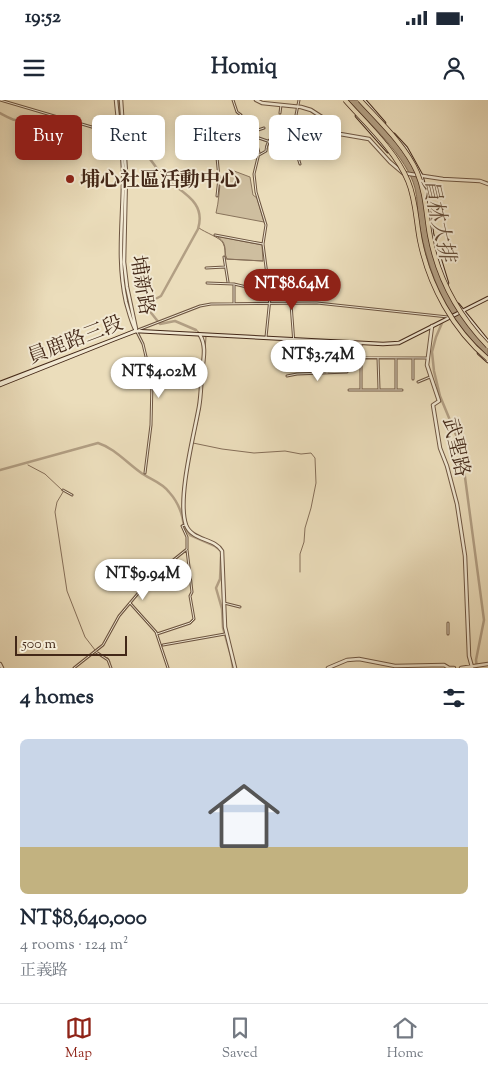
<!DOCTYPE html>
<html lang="en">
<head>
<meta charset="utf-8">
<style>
	body { margin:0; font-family:"Sorts Mill Goudy","Noto Serif TC",serif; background:#f6f6f7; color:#1f2937; height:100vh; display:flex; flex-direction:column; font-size:19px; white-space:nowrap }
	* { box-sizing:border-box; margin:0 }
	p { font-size:16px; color:#747a83 }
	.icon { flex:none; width:28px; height:28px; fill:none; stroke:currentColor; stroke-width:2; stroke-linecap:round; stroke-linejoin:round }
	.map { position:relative; height:568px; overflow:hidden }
	.sheet { display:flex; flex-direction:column; background:#fff; flex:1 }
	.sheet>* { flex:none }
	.guide { position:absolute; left:15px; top:15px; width:459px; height:45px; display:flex; gap:10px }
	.scale { position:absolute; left:15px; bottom:12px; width:112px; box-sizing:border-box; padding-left:5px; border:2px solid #432818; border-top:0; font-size:14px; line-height:18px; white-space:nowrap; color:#432818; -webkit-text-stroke:4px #f2e9d3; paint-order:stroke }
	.price { position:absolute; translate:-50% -42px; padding:0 11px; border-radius:18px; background:#fff; color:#222; font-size:16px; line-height:32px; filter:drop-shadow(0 1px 2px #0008) }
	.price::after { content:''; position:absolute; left:50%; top:30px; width:15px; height:11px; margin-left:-8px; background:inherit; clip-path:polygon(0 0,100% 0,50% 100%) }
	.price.selected { background:#8f2418; color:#fff }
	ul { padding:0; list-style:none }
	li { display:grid; align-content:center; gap:10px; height:265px; padding:0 20px }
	li span { display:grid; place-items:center; height:155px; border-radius:8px; color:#555 }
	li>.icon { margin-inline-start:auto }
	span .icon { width:90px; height:90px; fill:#fffc; stroke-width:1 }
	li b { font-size:21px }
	h2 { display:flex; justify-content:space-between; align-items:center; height:60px; padding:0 20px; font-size:21px }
	.chip { padding:0 18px; border-radius:8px; background:#fff; box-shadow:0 2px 12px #0003; font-size:18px; line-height:45px }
	.chip.selected { background:#8f2418; color:#fff }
	.status { display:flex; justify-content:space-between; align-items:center; height:35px; padding:0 25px; background:#fff; direction:ltr }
	.status svg { height:14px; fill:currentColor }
	header { display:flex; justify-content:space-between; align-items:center; height:65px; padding:0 20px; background:#fff; font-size:22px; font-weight:700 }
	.dock { display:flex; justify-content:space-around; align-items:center; height:70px; border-top:1px solid #e0e1e3; background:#fff; font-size:14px; color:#747a83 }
	.dock a { display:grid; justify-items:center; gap:2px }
	.dock .selected { color:#8f2418 }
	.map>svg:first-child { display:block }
</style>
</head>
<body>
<div class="status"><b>19:52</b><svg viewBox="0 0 49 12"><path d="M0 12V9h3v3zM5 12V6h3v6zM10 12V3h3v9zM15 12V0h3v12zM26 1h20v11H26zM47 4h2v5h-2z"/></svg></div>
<header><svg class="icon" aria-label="menu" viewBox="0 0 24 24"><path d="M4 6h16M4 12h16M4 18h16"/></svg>Homiq<svg class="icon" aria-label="person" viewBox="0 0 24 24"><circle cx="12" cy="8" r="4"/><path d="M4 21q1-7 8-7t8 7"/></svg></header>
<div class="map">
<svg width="488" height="568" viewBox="0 0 488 568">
	<rect width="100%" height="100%" fill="#ebddbb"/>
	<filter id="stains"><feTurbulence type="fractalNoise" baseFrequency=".004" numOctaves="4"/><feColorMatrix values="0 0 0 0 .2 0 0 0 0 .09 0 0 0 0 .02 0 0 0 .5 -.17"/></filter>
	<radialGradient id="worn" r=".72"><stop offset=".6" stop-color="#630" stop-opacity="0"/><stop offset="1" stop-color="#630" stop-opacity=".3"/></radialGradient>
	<path fill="#cebe9f" stroke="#88735c" d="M227 71H234L250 77 253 95 257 98 264 122 216 113C219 101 219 90 221 77Z
		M216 136 262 145 263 161 225 159C225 149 227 142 216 136Z"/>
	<path fill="#b29f84" stroke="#866f59" d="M348 0H359C380 24 411 55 421 86 426 102 425 119 428 135 437 180 457 215 488 248V256C447 220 429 176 419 123 417 112 418 99 415 88 407 57 370 24 348 0Z"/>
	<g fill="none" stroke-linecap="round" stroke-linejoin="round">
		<path stroke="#866f59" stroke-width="1" d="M199 128C204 132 221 138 223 143 226 148 224 154 227 159L263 161
			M196 230 200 233
			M202 287 206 237 203 235
			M200 309 193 343 222 349 254 353 285 351 301 354 311 353 315 358 316 383 311 408 305 428 304 442 300 454V472
			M25 363H26
			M28 365 45 374 62 390
			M63 392 57 402 55 412 67 491 85 537 95 550
			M102 556 108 558 110 562"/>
		<path stroke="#b29f84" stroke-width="2.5" d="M119 0C120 13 119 26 126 37 130 42 136 45 141 49 150 57 155 67 163 76 179 92 207 100 198 129L161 196 150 202 148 209 160 224 175 221 196 230
			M0 13C13 20 16 23 30 17
			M442 223 436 237 432 252 434 271 440 296 461 347 484 520 476 560 477 568
			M0 370 98 343C114 348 126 362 140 372 149 379 162 382 169 392 178 402 183 414 184 428L190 435 215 446 221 451
			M221 457 220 479 216 488 222 509 223 528 231 556 233 568"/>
		<defs>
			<path id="minor" d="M0 0 119 35
				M233 0 237 12 241 15 255 38 259 53 254 74 256 92 266 125 263 144 270 198 266 237
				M280 13 281 5
				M280 17 281 26
				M295 20 298 24 331 42
				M252 32 264 28
				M306 48 307 43 313 44 316 33
				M259 55 266 51C266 37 284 25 295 20L299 0
				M217 56 228 52 231 47 246 43 256 37 279 45 282 53 296 51 300 64
				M217 96 219 78 216 47 223 25
				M215 135 263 144
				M224 157 228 182
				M206 168 225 167
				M207 183 234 184 268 192
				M234 185V203
				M291 204 295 257 427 258
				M138 230 200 206 211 204 317 203 448 217
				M137 232 143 244 152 282 151 325 145 373
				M361 243V289
				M378 258 379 289
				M396 259V289
				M413 259V279
				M327 273 328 258
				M287 276 297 274 347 272
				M418 282 430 277
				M349 290H402
				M63 390 72 395
				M176 460 190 475
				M130 503 156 532 168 568
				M224 503 240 507
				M448 523V534
				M157 534 190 523 194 519 190 496 192 492 187 450
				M163 545 225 534
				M96 552 108 560 111 568
				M74 568 103 545 119 516 151 478 187 449V437L182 426 185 425"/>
			<path id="tertiary" d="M116 0C118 23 122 46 123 69 124 114 116 157 126 202 129 212 131 222 136 231
				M121 0 126 73 124 162 127 187 136 229
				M256 0 262 3 301 7 311 10 328 21 335 31 340 34 369 39 390 62 403 73 443 79 480 81 488 84
				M432 226 427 265 439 301 433 305 440 348 447 366 457 404 465 456 469 556 472 567
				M200 235C207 247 203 260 202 273 201 284 201 296 199 307 194 335 177 399 186 425 192 441 215 438 222 451L225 527 235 568
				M0 564 2 568
				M328 568 347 560 359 559 395 566 444 565 449 568H454
				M461 568 488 564"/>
			<path id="secondary" d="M364 0 384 23
				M357 16 388 51
				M394 35 406 48 421 75 428 100 432 134 447 183
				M458 205 488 242
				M479 253 488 261
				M0 283 136 231 383 244 399 243 488 198
				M0 285 135 231"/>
		</defs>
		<use href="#minor" stroke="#6d5541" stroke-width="3"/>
		<use href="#tertiary" stroke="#6d5541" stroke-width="4.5"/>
		<use href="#secondary" stroke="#432818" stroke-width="4.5"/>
		<use href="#minor" stroke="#f2e9d3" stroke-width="1"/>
		<use href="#tertiary" stroke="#f2e9d3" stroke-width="2.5"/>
		<use href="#secondary" stroke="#f2e9d3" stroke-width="2.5"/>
		<defs>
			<path id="trunk-bridge" d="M345 0C367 25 395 50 408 81 416 100 416 121 420 141 429 185 453 230 488 259
				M360 0C380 22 405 45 417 72 426 93 426 114 430 136 438 178 458 215 488 246"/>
		</defs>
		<use href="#trunk-bridge" stroke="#432818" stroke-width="5.5" stroke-linecap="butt"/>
		<use href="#trunk-bridge" stroke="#ebddbb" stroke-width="4"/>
	</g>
	<circle fill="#8f2418" stroke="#f2e9d3" stroke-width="2" cx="70" cy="79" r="5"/>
	<g text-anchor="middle" stroke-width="4" stroke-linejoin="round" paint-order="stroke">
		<g font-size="20" font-weight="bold" fill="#432818" stroke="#f2e9d3" text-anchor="start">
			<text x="80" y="86">埔心社區活動中心</text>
		</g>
		<g font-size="20" fill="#432818" stroke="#f2e9d3">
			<text transform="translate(143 185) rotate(81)" y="7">埔新路</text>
			<text transform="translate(75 239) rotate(-21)" y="7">員鹿路三段</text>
			<text transform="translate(457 347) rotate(77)" y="7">武聖路</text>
		</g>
		<g font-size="21" font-style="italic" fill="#644c38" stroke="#f2e9d3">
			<text transform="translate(439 120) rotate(77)" y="7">員林大排</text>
		</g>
	</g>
	<rect width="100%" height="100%" filter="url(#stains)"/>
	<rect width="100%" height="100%" fill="url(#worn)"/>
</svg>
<div class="scale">500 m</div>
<b class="price selected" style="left:292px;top:211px">NT$8.64M</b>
<b class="price" style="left:318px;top:282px">NT$3.74M</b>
<b class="price" style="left:159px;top:299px">NT$4.02M</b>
<b class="price" style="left:143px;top:501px">NT$9.94M</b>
<div class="guide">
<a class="chip selected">Buy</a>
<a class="chip">Rent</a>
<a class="chip">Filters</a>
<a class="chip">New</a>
</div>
</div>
<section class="sheet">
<h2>4 homes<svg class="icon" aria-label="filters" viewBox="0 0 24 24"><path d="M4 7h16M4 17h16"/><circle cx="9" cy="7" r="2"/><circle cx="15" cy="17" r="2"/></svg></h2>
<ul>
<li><span style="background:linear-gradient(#c9d6e8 70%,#c2b280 0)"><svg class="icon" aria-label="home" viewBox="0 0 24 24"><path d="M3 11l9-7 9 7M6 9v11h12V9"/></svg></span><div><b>NT$8,640,000</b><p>4 rooms · 124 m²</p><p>正義路</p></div></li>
</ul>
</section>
<nav class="dock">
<a class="selected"><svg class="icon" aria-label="map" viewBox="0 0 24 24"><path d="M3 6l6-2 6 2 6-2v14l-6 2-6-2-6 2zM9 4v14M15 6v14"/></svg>Map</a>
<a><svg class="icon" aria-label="saved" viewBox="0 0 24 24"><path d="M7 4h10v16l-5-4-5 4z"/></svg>Saved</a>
<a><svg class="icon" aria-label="home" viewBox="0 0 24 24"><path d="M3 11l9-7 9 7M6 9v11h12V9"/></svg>Home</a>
</nav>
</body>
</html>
